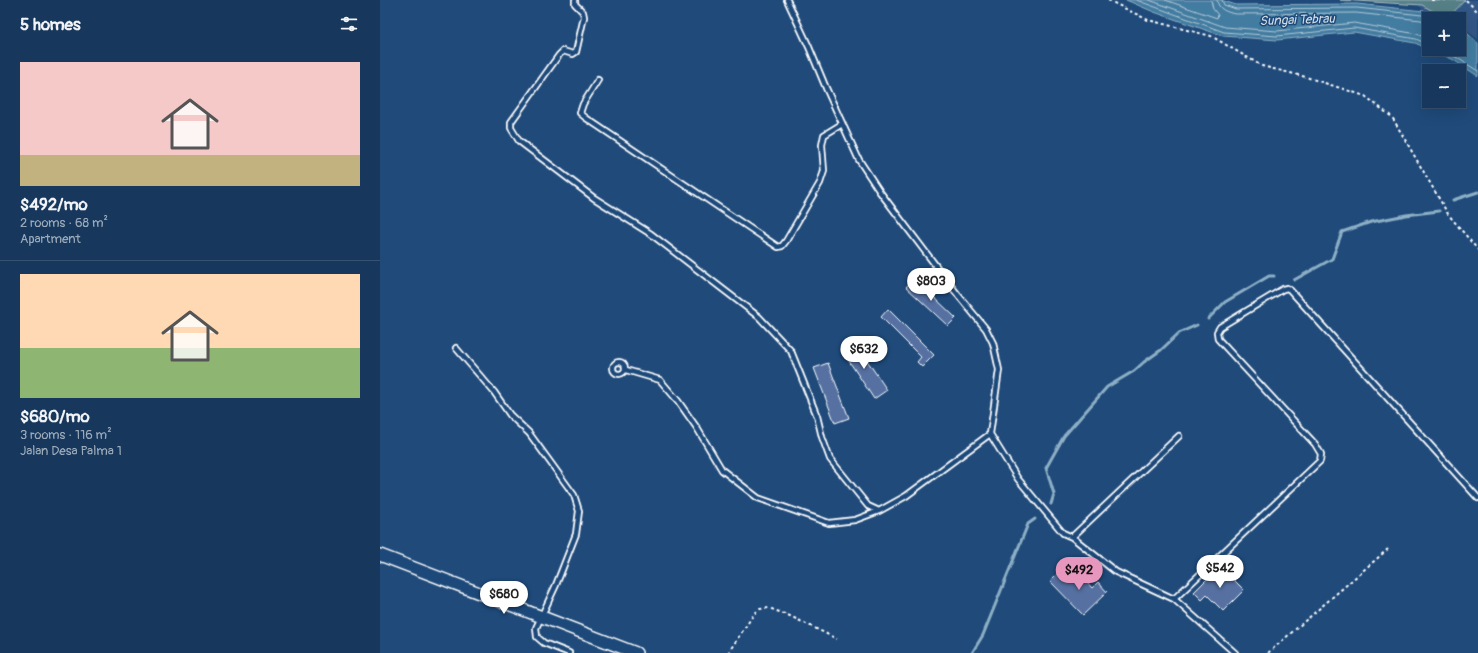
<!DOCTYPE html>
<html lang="en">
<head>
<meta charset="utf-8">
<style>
	body { margin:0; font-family:Pangolin,sans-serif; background:#203f62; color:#f1f3f6; height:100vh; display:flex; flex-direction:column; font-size:15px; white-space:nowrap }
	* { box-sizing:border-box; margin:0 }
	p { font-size:13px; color:#9eacbb }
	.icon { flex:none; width:22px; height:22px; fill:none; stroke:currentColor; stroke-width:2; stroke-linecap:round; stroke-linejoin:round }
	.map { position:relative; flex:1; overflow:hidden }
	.drawer { display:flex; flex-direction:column; background:#17385c; width:380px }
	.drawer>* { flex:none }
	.fabs { position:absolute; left:1042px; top:12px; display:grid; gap:8px }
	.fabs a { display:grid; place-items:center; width:44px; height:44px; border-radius:0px; background:#17385c; box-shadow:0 4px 16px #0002,0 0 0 1px #365272; font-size:20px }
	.price { position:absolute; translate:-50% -34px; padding:0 9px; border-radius:14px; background:#fff; color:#222; font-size:13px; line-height:26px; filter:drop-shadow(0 1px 2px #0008) }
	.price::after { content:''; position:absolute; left:50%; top:24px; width:12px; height:9px; margin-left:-6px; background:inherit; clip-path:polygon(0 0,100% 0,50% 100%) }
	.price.active { background:#e797bd; color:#111 }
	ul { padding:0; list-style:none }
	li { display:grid; align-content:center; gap:8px; height:212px; padding:0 20px }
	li+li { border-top:1px solid #365272 }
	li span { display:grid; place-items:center; height:124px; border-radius:0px; color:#555 }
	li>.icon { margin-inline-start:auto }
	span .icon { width:72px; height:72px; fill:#fffc; stroke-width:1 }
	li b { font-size:17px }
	h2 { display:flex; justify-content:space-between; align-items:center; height:48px; padding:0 20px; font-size:17px }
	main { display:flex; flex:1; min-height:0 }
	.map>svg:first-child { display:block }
</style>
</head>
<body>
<main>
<section class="drawer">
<h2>5 homes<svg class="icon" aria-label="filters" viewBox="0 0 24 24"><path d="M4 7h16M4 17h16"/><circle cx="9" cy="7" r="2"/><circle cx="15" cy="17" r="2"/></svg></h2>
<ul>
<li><span style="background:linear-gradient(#f6c9c9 75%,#c2b280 0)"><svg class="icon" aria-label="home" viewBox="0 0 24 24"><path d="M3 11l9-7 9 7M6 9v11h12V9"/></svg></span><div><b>$492/mo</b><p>2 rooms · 68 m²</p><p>Apartment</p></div></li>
<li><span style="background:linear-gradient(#ffd9b3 60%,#8fb573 0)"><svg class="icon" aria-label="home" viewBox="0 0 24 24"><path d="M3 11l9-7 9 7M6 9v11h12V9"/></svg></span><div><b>$680/mo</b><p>3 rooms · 116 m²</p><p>Jalan Desa Palma 1</p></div></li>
</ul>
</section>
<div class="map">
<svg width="1098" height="653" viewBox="0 0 1098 653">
	<rect width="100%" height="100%" fill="#1f4a7a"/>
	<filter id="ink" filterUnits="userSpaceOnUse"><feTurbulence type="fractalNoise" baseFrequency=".025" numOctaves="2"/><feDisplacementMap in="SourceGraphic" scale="8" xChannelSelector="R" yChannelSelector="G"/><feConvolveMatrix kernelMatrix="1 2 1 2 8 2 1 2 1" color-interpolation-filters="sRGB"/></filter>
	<g filter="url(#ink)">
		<path fill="#335888" d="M1035 0H1098V39L1079 25V19H1065L1042 9Z"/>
		<path fill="#568087" stroke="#aac0c3" d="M960 0H1085L1067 19 1042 5Z"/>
		<path fill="#437ba0" stroke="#8eb0c6" d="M746 0H841L856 5 977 4 1044 11 1063 19H1049V49L1035 43 974 32 897 40 843 36 774 12Z
			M1079 26 1098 43V76L1072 59 1049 49H1079Z"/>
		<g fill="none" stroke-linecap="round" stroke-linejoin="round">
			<path stroke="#b4cad9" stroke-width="1" d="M756 0 844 32 897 36 974 28 1036 39 1049 45
				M769 0 845 27 897 31 974 23 1037 34 1049 39
				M785 0 837 18 838 15 833 9 831 0
				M837 0C838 10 847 12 855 14L976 13 1041 20 1049 23
				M842 0 844 5 856 9 977 8 1042 15 1053 19
				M1059 49 1074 56 1098 71"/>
			<path stroke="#8eb0c6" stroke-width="3" d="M1073 200 1098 192
				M914 280 952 259 962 232 991 222 1026 215 1059 211
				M828 319 845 302 889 276H894
				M671 504 674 494 666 468 684 436 727 387 754 371 764 362 781 350 799 333 817 325
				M592 653 603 635 648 524 655 519"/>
		</g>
		<path fill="#5570a1" stroke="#fff" d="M534 278 576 318 568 326 526 287Z
			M508 309 554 355 542 367 537 362 541 357 501 317Z
			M474 341 507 390 494 399 461 349Z
			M448 363 469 418 455 423 434 368Z
			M840 566 864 590 843 611 827 595 822 600 814 592Z
			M692 570 696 574 698 573 712 588 718 582 727 592 703 615 670 581 679 572 684 578Z"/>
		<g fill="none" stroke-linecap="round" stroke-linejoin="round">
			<defs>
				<path id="service" d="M195 0V4L203 12 204 17 196 52 193 54 183 51 179 55 131 122V128L139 141 214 198 271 234 379 317 411 351 437 416 442 437 450 459 488 506 499 511 475 520 449 523 378 498 342 470 317 428 298 401 280 380 246 370
					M407 0 429 47 446 88 479 160 500 192 578 295 606 329 613 343 619 370 610 434 526 496 499 511
					M218 80 203 104 200 113 206 118 398 247 402 246 406 241 440 183 444 171 442 145 444 135 462 124
					M76 348 114 392 130 415 149 433 194 495 199 511 196 534 176 585 156 628 157 637 164 643 189 653
					M233 368a6 6 0 1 1 12 0a6 6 0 1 1-12 0Z
					M610 434 638 479 683 533 692 537 736 572 794 599 855 653
					M692 537 799 436
					M794 599 940 461 941 454 935 444 838 339 837 332 840 327 903 289 907 288 910 290 1098 498"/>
				<path id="tertiary" d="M0 555 256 653"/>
			</defs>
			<use href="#service" stroke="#fff" stroke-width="8"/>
			<use href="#tertiary" stroke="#fff" stroke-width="14"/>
			<path stroke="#fff" stroke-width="2" stroke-dasharray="3 3" stroke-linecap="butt" d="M728 0 768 20 831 36 882 66 926 77 985 96 1012 117 1068 214 1098 250
				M1051 0H1066
				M1086 0 1098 12
				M348 653 374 614 380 609 389 608 410 616 457 639
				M888 653 1008 549"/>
			<use href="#service" stroke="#1f4a7a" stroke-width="4.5"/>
			<use href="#tertiary" stroke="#1f4a7a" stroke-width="11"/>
		</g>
	</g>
	<g text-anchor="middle" stroke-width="3" stroke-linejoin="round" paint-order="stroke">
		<g font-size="13" font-style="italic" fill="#d0dee7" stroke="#1f4a7a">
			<text transform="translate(917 19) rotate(-2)" y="5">Sungai Tebrau</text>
		</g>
	</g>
</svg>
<div class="fabs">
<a>+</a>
<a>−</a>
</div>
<b class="price" style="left:551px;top:302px">$803</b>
<b class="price" style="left:484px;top:370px">$632</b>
<b class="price" style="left:840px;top:589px">$542</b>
<b class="price active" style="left:699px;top:591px">$492</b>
<b class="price" style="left:124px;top:615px">$680</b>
</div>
</main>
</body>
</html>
